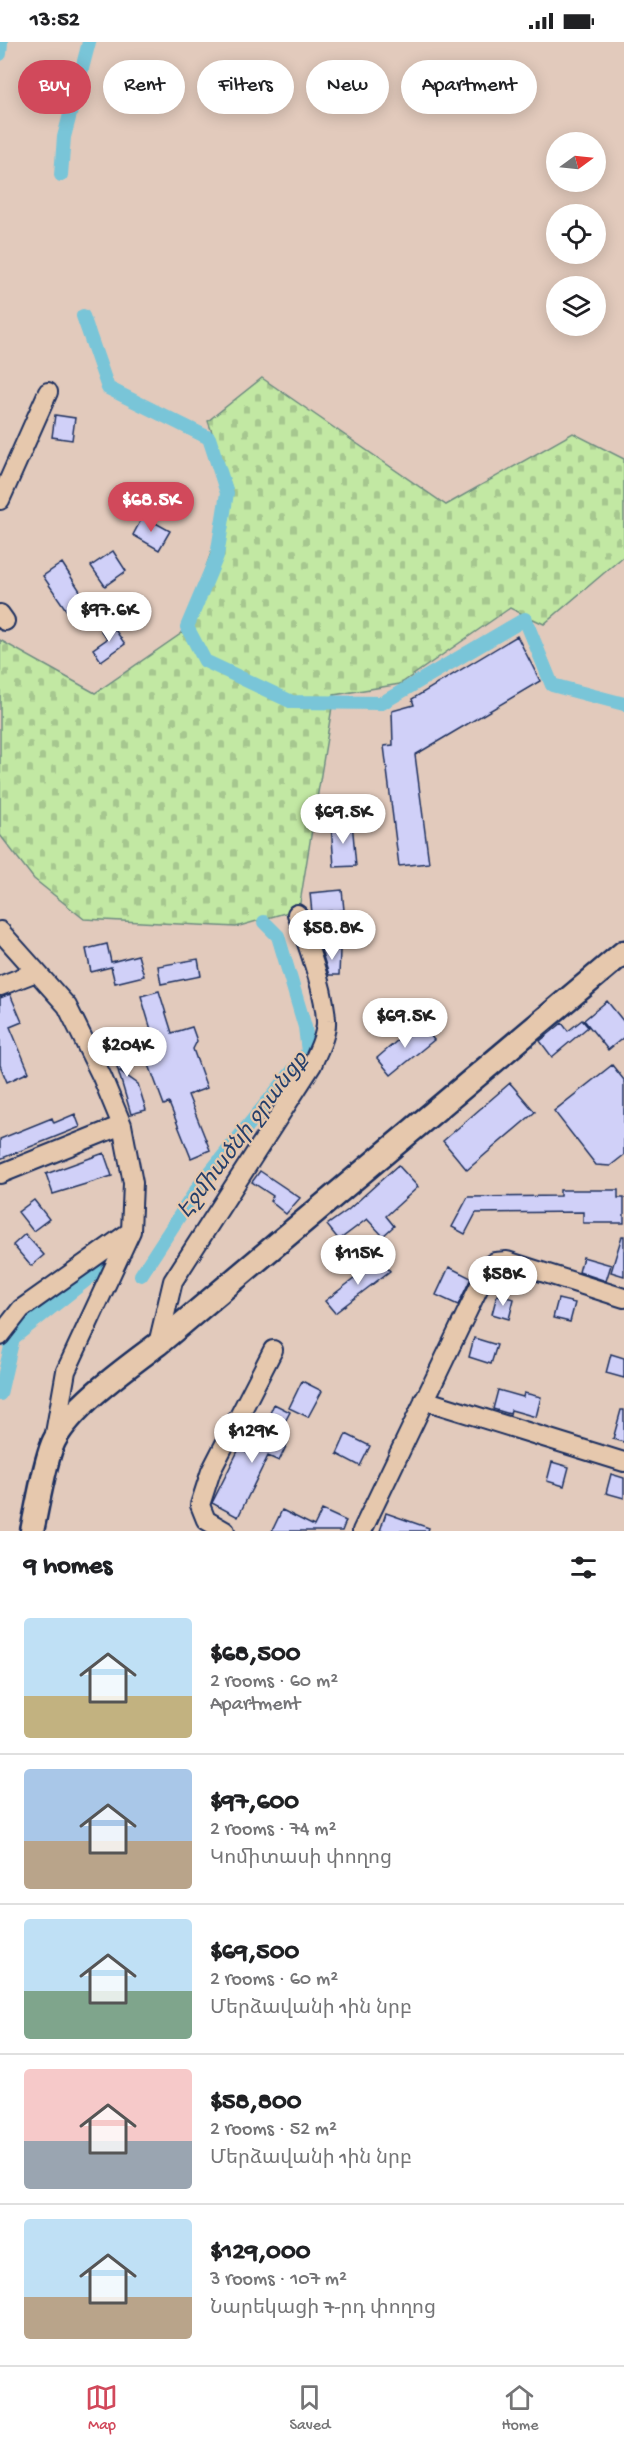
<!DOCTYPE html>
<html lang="en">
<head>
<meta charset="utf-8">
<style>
	body { margin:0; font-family:"Gochi Hand","Noto Sans Armenian",sans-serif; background:#f2f2f2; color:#202124; height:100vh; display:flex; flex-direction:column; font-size:22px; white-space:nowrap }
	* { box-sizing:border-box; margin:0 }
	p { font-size:20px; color:#757577 }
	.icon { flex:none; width:33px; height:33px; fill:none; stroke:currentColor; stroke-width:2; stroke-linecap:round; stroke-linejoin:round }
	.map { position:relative; height:1489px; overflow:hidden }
	.sheet { display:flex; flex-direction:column; background:#fff; flex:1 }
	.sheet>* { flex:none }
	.banner { position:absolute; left:18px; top:18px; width:588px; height:54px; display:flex; gap:12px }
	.needle { width:39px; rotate:75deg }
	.fabs { position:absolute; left:546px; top:90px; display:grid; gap:12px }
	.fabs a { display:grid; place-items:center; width:60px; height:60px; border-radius:50%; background:#fff; box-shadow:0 3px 15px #0003; font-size:30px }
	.price { position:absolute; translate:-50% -51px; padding:0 14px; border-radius:21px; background:#fff; color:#222; font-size:20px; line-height:39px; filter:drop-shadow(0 2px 3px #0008) }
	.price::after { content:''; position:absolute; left:50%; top:36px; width:18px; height:14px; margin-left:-9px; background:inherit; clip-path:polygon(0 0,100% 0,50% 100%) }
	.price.on { background:#d1495b; color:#fff }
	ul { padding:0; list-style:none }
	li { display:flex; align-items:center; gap:18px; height:150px; padding:0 24px }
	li+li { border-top:2px solid #e0e0e0 }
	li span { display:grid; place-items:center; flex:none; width:168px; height:120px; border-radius:6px; color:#555 }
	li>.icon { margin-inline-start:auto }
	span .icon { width:72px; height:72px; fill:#fffc; stroke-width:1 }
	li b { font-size:26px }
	h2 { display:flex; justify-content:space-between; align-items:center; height:72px; padding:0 24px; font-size:26px }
	.tag { padding:0 21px; border-radius:27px; background:#fff; box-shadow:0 3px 15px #0003; font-size:21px; line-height:54px }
	.tag.on { background:#d1495b; color:#fff }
	.status { display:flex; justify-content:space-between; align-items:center; height:42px; padding:0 30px; background:#fff; direction:ltr }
	.status svg { height:16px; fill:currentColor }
	.menu { display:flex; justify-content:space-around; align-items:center; height:84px; border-top:2px solid #e0e0e0; background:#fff; font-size:16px; color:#757577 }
	.menu a { display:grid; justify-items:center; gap:3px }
	.menu .on { color:#d1495b }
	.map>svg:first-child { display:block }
</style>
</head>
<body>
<div class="status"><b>13:52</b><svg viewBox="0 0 49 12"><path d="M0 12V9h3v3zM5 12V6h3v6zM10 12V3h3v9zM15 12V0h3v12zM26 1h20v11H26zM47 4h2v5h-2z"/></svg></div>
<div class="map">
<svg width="624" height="1489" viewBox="0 0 624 1489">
	<defs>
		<pattern id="cemetery-stones" width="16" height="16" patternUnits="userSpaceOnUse" patternTransform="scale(1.5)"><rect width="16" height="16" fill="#c2e8a3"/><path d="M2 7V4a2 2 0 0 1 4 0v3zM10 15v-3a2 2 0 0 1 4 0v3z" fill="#a6c78f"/></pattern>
	</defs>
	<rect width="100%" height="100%" fill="#e2cabc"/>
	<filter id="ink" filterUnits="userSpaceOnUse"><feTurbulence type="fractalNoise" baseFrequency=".0167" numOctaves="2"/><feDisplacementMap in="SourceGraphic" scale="12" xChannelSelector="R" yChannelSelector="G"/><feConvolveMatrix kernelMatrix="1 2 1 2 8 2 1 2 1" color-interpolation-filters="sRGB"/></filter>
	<g filter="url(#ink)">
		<path fill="url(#cemetery-stones)" stroke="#6e8c80" stroke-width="1.5" d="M262 336 446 463 573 391 624 417V514L544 582 510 566 400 642 334 653 299 867 236 885 84 877 34 837 0 793V598L95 651 182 591 233 450 208 379Z"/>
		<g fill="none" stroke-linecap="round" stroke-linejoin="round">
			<path stroke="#79c5d8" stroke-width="14" d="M0 12 1 0
				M61 133 64 95 89 0
				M83 274 108 346 209 396 227 451 217 514 187 585 205 619 292 660 382 661 525 577 552 643 624 662
				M141 1233 199 1144 308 1010 305 985 278 894 264 880
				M0 1352 13 1296 100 1227"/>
		</g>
		<path fill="#d0d0f8" stroke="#1b2f5e" stroke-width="1.5" d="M55 373 75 376 72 398 52 395Z
			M143 474 170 489 159 508 133 493Z
			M113 509 126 529 105 544 91 524Z
			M62 521 91 566 73 578 43 534Z
			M111 582 125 602 101 619 93 607 107 597 101 589Z
			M517 594 540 639 415 713 429 821 399 824 384 704 393 703 392 669 414 663 412 657Z
			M352 780 356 824 334 825 331 782Z
			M342 848 344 868 312 871 310 851Z
			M107 902 111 920 138 913 144 934 115 941 111 925 91 930 86 907Z
			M321 908H340L339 933H329Z
			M198 917 201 934 161 942 158 924Z
			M159 949 172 991 192 985 197 999 193 1007 207 1046 188 1053 210 1108 191 1116 169 1061 164 1063 139 996 152 991 141 954Z
			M10 952 22 980 10 985 29 1030 7 1040 0 1023V956Z
			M607 959 624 980V995L608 1008 584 978Z
			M582 978 588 985 552 1015 540 999 562 981 568 989Z
			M419 980 434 998 391 1033 377 1016Z
			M113 999 126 1006 132 1023 120 1029 138 1042 146 1068 131 1072 115 1018 108 1012V1002Z
			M612 1023 624 1038V1113L610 1124 596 1123 554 1069Z
			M510 1041 535 1070 467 1128 443 1099Z
			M75 1072 80 1085 0 1117V1097L52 1076 54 1081Z
			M104 1111 112 1134 53 1152 46 1132Z
			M398 1123 418 1145 386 1174 394 1184 383 1194 367 1177 339 1198 327 1183 348 1168Z
			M260 1129 300 1156 286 1172 270 1159 273 1154 252 1140Z
			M560 1148H618V1156H624V1181H583V1170L476 1171 465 1192 452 1185 468 1155 560 1154Z
			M34 1158 49 1177 33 1189 18 1170Z
			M25 1192 44 1213 31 1224 13 1203Z
			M622 1194H624V1234L611 1230Z
			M583 1215 611 1223 606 1239 579 1230Z
			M380 1217 390 1229 335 1271 325 1259Z
			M449 1225 471 1236 458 1263 436 1253Z
			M497 1253 514 1257 509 1277 492 1272Z
			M558 1257 575 1261 570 1280 553 1276Z
			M474 1296 497 1303 491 1322 469 1315Z
			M611 1312 624 1316V1336L606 1331Z
			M302 1339 322 1349 308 1375 289 1366Z
			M498 1348 523 1355 524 1351 541 1355 536 1375 511 1368 510 1372 493 1367Z
			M274 1362 290 1370 277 1395 288 1400 279 1419 268 1414 238 1475 212 1461 239 1407 252 1413Z
			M621 1368H624V1400L613 1397Z
			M346 1392 370 1404 360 1424 337 1412Z
			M552 1420 569 1425 564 1444 547 1439Z
			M611 1432 624 1436V1456L606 1451Z
			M282 1468 314 1484 322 1468 346 1479 342 1489H272Z
			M386 1471 429 1486 428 1489H380Z"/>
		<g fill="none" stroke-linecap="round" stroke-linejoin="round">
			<defs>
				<path id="minor" d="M0 458 48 350
					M0 572 5 579
					M0 889 67 964 102 1035 122 1083 133 1141 131 1189 66 1329 54 1397
					M0 944 36 930
					M0 1132 122 1083
					M0 1294 21 1267 131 1189
					M158 1302 173 1239 312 1023C317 1010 327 994 326 979 325 948 307 902 297 872
					M424 1358 624 1420
					M225 1489 206 1478 200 1463 211 1429 273 1308
					M362 1489 489 1224 495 1220 507 1219 624 1256"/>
				<path id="major" d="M32 1489C37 1467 45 1417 54 1399 72 1364 126 1326 158 1302L624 910"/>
			</defs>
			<use href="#minor" stroke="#1b2f5e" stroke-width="22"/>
			<use href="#major" stroke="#1b2f5e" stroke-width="27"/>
			<use href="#minor" stroke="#e6c8ad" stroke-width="18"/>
			<use href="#major" stroke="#e6c8ad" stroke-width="22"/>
		</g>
	</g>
	<g text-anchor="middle" stroke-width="4.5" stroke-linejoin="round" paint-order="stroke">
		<g font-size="22" font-style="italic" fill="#243e6a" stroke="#e6c8ad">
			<text transform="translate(241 1092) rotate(-53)" y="8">Էջմիածնի ջրանցք</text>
		</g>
	</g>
</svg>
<div class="fabs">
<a><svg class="needle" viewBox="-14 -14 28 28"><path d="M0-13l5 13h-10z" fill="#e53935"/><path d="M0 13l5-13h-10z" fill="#757577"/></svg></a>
<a><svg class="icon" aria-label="locate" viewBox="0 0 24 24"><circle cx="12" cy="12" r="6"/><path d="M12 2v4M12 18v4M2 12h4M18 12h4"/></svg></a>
<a><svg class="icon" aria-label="layers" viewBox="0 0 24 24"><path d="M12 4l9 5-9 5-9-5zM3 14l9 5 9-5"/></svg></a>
</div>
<b class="price on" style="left:151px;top:491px">$68.5K</b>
<b class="price" style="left:109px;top:601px">$97.6K</b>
<b class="price" style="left:343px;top:803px">$69.5K</b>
<b class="price" style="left:332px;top:919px">$58.8K</b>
<b class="price" style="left:405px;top:1007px">$69.5K</b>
<b class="price" style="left:127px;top:1036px">$204K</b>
<b class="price" style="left:358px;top:1244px">$115K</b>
<b class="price" style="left:503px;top:1265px">$58K</b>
<b class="price" style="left:252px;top:1422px">$129K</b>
<div class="banner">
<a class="tag on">Buy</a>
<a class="tag">Rent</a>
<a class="tag">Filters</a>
<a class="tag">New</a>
<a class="tag">Apartment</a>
</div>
</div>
<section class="sheet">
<h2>9 homes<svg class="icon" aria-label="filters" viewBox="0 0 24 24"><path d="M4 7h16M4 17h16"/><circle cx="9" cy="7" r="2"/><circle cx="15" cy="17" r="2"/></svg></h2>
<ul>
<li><span style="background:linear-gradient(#bfe0f5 65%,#c2b280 0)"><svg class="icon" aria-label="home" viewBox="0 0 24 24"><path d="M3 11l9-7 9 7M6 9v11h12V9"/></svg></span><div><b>$68,500</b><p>2 rooms · 60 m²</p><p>Apartment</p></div></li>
<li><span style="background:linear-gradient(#a9c7e8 60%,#b9a48a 0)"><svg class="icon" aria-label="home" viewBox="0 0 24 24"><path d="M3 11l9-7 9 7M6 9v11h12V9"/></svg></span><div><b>$97,600</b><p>2 rooms · 74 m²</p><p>Կոմիտասի փողոց</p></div></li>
<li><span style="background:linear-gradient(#bfe0f5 60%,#7fa58c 0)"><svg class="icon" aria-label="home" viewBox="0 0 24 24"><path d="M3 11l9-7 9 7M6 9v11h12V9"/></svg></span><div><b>$69,500</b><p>2 rooms · 60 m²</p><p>Մերձավանի 1ին նրբ</p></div></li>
<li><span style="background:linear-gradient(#f6c9c9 60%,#9aa5b1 0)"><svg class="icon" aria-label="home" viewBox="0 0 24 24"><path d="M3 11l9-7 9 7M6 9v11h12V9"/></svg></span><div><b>$58,800</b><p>2 rooms · 52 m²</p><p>Մերձավանի 1ին նրբ</p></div></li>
<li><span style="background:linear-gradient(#bfe0f5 65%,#b9a48a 0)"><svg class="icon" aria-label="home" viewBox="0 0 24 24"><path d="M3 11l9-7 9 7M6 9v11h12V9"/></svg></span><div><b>$129,000</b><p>3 rooms · 107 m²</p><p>Նարեկացի 7-րդ փողոց</p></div></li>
</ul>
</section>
<nav class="menu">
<a class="on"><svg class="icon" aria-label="map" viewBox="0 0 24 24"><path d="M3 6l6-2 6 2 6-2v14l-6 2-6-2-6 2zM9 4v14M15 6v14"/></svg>Map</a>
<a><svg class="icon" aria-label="saved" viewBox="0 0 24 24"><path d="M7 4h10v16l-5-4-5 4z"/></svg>Saved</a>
<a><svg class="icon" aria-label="home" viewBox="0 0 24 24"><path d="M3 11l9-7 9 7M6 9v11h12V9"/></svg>Home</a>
</nav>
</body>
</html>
